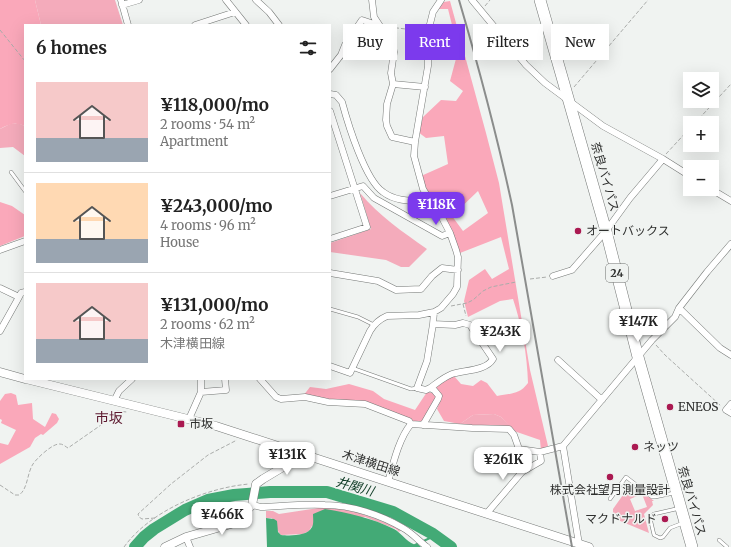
<!DOCTYPE html>
<html lang="en">
<head>
<meta charset="utf-8">
<style>
	body { margin:0; font-family:Merriweather,"Noto Sans JP",serif; background:#f6f6f6; color:#222; height:100vh; display:flex; flex-direction:column; font-size:15px; white-space:nowrap }
	* { box-sizing:border-box; margin:0 }
	p { font-size:13px; color:#767676 }
	.icon { flex:none; width:22px; height:22px; fill:none; stroke:currentColor; stroke-width:2; stroke-linecap:round; stroke-linejoin:round }
	.map { position:relative; flex:1; overflow:hidden }
	.side { position:absolute; left:24px; top:24px; width:307px; height:356px; display:flex; flex-direction:column; background:#fff; border-radius:0px; box-shadow:0 4px 16px #0002 }
	.side>* { flex:none }
	.banner { position:absolute; left:343px; top:24px; width:328px; height:36px; display:flex; gap:8px }
	.fabs { position:absolute; left:683px; top:72px; display:grid; gap:8px }
	.fabs a { display:grid; place-items:center; width:36px; height:36px; border-radius:0px; background:#fff; box-shadow:0 4px 16px #0002; font-size:20px }
	.price { position:absolute; translate:-50% -34px; padding:0 9px; border-radius:8px; background:#fff; color:#222; font-size:13px; line-height:26px; filter:drop-shadow(0 1px 2px #0008) }
	.price::after { content:''; position:absolute; left:50%; top:24px; width:12px; height:9px; margin-left:-6px; background:inherit; clip-path:polygon(0 0,100% 0,50% 100%) }
	.price.selected { background:#7c3aed; color:#fff }
	ul { padding:0; list-style:none }
	li { display:flex; align-items:center; gap:12px; height:100px; padding:0 12px }
	li+li { border-top:1px solid #e0e0e0 }
	li span { display:grid; place-items:center; flex:none; width:112px; height:80px; border-radius:0px; color:#555 }
	li>.icon { margin-inline-start:auto }
	span .icon { width:48px; height:48px; fill:#fffc; stroke-width:1 }
	li b { font-size:17px }
	h2 { display:flex; justify-content:space-between; align-items:center; height:48px; padding:0 12px; font-size:17px }
	.tag { padding:0 14px; border-radius:0px; background:#fff; box-shadow:0 4px 16px #0002; font-size:14px; line-height:36px }
	.tag.selected { background:#7c3aed; color:#fff }
	.map>svg:first-child { display:block }
</style>
</head>
<body>
<div class="map">
<svg width="731" height="547" viewBox="0 0 731 547">
	<rect width="100%" height="100%" fill="#f0f3f1"/>
	<path fill="#f4abbb" fill-rule="evenodd" d="M35 0H115L123 25H41Z
		M10 124H20L25 126V156L13 147 0 148V129Z
		M360 193C379 216 403 232 427 249L409 267H401L386 260 330 252V243L371 229Z
		M494 414 501 417 511 427C494 424 477 427 460 424L473 415Z
		M633 484 654 501H652L653 505 644 514 649 533 613 518V509L630 485ZM642 494 647 507 635 511 630 499Z
		M325 507C352 509 377 518 401 530L399 532 396 529 365 517 312 526 309 531 303 534 281 535 279 533 272 518H266V511H273L279 514Z"/>
	<path fill="#faa8ba" fill-rule="evenodd" d="M0 0H35L41 25H25V126C15 122 9 124 0 129Z
		M450 1 486 133 499 183 530 370 548 446 545 447 541 451 540 440 514 431 501 417 494 414 473 415 460 424 444 421 437 409C443 395 438 398 436 385L454 376 461 384 473 386 481 380 487 383 497 396C511 393 519 395 528 383 527 354 522 326 513 299L500 301 468 317 464 301 469 280 485 269 492 279 509 269 501 237 460 253 440 208 425 188 421 176 448 164 444 136 426 138 418 132 423 117 441 100 456 101 463 91 450 81 457 55 453 51V29L448 9H438L444 2ZM478 191 488 213 463 231 452 216Z
		M0 202 12 206 25 215V236L0 246Z
		M349 384 373 391 384 399 415 410 427 392 433 393 437 397 421 423 410 420 368 402 328 400 303 396 310 387 326 389Z
		M11 393 16 395 18 405 32 403 33 419 45 427 52 413 56 414 59 419 57 423 43 435 41 434 35 438 30 447 0 464V443L8 445 16 430 1 423 2 420 0 419V401L5 394Z"/>
	<path fill="#43aa76" d="M325 509C349 513 372 518 394 529 402 533 409 546 419 545L421 547H267L266 518 274 519 277 521 278 532 281 535C290 536 308 536 312 527 314 524 313 518 313 514Z"/>
	<g fill="none" stroke-linecap="round" stroke-linejoin="round">
		<path stroke="#43aa76" stroke-width="2" d="M415 545 430 538 433 534"/>
		<path stroke="#43aa76" stroke-width="12" d="M135 547 144 537 154 529 185 510 208 500 234 495 270 492H327L393 512 433 534 451 547"/>
		<defs>
			<path id="lane" d="M11 172 25 191
				M330 309 358 317 374 325
				M352 368 411 389 417 388
				M610 499 626 477 652 497H655L674 493
				M680 508 654 514 650 518 654 535 660 538 663 537 670 528 683 523
				M719 540 727 547"/>
			<path id="street" d="M121 0 128 25
				M226 0 246 25
				M256 0 269 12 279 25
				M372 0 374 17 393 46 394 52 391 73 393 84 387 104 386 120 387 126 392 137 415 142
				M472 0 526 65 545 83 603 126 663 159 690 176
				M122 5 139 0
				M195 25 235 12
				M330 69 341 55 345 45 362 20 380 26
				M393 84 425 87
				M330 94 336 95 342 102C348 124 365 180 383 192 396 202 414 201 431 202
				M330 111 367 227 330 239
				M711 189 731 201
				M330 196 363 186 374 198 442 236 450 233
				M0 250 25 241
				M330 273 378 281 396 290 421 289 432 276 442 268 458 270
				M553 276 572 270 606 231 630 198 663 159
				M0 288 19 297 21 293 25 292
				M679 308 720 348 731 355
				M0 331 19 297
				M558 360 602 400
				M330 366 350 373 370 331C374 324 380 319 387 316L419 315 434 312 441 308 453 294 457 287 458 257 456 250 450 233 438 210 431 202 423 189 414 156 415 142 428 66V32L433 12 441 0
				M260 379 276 397 281 399 305 397 328 402 365 404 409 421 411 424
				M430 388C437 383 444 377 452 374 464 370 486 371 493 359L470 325 463 323 455 325 433 324
				M201 392 226 390 225 379
				M114 401 119 391 132 379
				M731 404 726 410 731 413
				M189 419 201 392V379
				M423 425 438 399 439 396 434 390 430 388 426 390 417 388 427 361 433 324 434 312
				M563 446 579 544
				M522 472 541 461 540 452
				M388 482C393 464 399 438 411 424L472 428 509 429 514 435 519 449 540 452 563 446 652 340 675 317 679 308 707 272 731 244
				M252 505 261 507C282 506 304 504 325 505 351 505 381 515 403 528 412 533 419 541 427 547
				M487 513 522 472 519 449
				M186 537 190 547"/>
			<path id="secondary" d="M0 372 25 379
				M26 379 216 426 589 547
				M165 547 186 537 231 524 239 519 252 505 256 484 263 479 288 464 301 453"/>
			<path id="highway" d="M540 0 606 231 638 357 692 547"/>
		</defs>
		<use href="#lane" stroke="#757876" stroke-width="4"/>
		<use href="#street" stroke="#757876" stroke-width="7"/>
		<use href="#secondary" stroke="#757876" stroke-width="9"/>
		<use href="#highway" stroke="#757876" stroke-width="12"/>
		<path stroke="#aaacaa" stroke-width="1" stroke-dasharray="4 2" stroke-linecap="butt" d="M485 6 490 0
			M389 27 422 31
			M0 30 25 61
			M574 87 648 0
			M695 123 731 84
			M666 154 690 128
			M530 279 547 277
			M463 304 466 316
			M451 306 467 303 473 300 483 291 491 287 516 282
			M656 345 665 355 721 406
			M0 485 15 495H19C28 489 27 473 33 464 37 458 53 443 60 444 63 444 66 447 68 448L101 425 105 417 109 414 117 411 127 412
			M155 518 142 519 139 517 138 514 171 484 208 455 237 440
			M124 547C150 511 205 488 249 484"/>
		<use href="#lane" stroke="#fff" stroke-width="3"/>
		<use href="#street" stroke="#fff" stroke-width="6"/>
		<use href="#secondary" stroke="#fff" stroke-width="8"/>
		<use href="#highway" stroke="#fff" stroke-width="11"/>
		<path stroke="#8b8d8c" stroke-width="2" d="M459 0C479 68 497 136 512 205L572 547"/>
	</g>
	<g fill="#aa1951" stroke="#f0f3f1" stroke-width="1.5">
		<circle cx="578" cy="231" r="4"/>
		<circle cx="670" cy="407" r="4"/>
		<rect x="177" y="420" width="8" height="8" rx="2"/>
		<circle cx="635" cy="447" r="4"/>
		<circle cx="610" cy="477" r="4"/>
		<circle cx="665" cy="519" r="4"/>
	</g>
	<g text-anchor="middle" stroke-width="3" stroke-linejoin="round" paint-order="stroke">
		<rect fill="#f0f3f1" stroke="#686a68" stroke-width="1" x="606" y="264" width="22" height="18" rx="3"/>
		<g font-size="11" font-weight="bold" fill="#2e2f2e">
			<text x="617" y="277">24</text>
		</g>
		<g font-size="12" fill="#2e2f2e" stroke="#f0f3f1">
			<text transform="translate(605 177) rotate(74)" y="4">奈良バイパス</text>
			<text transform="translate(371 463) rotate(18)" y="4">木津横田線</text>
			<text transform="translate(692 501) rotate(74)" y="4">奈良バイパス</text>
		</g>
		<g font-size="12" fill="#2e2f2e" stroke="#f0f3f1" text-anchor="start">
			<text x="586" y="235">オートバックス</text>
			<text x="678" y="411">ENEOS</text>
			<text x="189" y="428">市坂</text>
			<text x="643" y="451">ネッツ</text>
			<text x="610" y="494" text-anchor="middle">株式会社望月測量設計</text>
			<text x="657" y="523" text-anchor="end">マクドナルド</text>
		</g>
		<g font-size="13" font-style="italic" fill="#103c26" stroke="#f0f3f1">
			<text transform="translate(355 486) rotate(16)" y="5">井関川</text>
		</g>
		<g font-size="14" fill="#5b172d" stroke="#f0f3f1">
			<text x="109" y="423">市坂</text>
		</g>
	</g>
</svg>
<div class="fabs">
<a><svg class="icon" aria-label="layers" viewBox="0 0 24 24"><path d="M12 4l9 5-9 5-9-5zM3 14l9 5 9-5"/></svg></a>
<a>+</a>
<a>−</a>
</div>
<b class="price selected" style="left:436px;top:226px">¥118K</b>
<b class="price" style="left:638px;top:343px">¥147K</b>
<b class="price" style="left:500px;top:353px">¥243K</b>
<b class="price" style="left:287px;top:476px">¥131K</b>
<b class="price" style="left:503px;top:481px">¥261K</b>
<b class="price" style="left:222px;top:536px">¥466K</b>
<div class="banner">
<a class="tag">Buy</a>
<a class="tag selected">Rent</a>
<a class="tag">Filters</a>
<a class="tag">New</a>
</div>
<section class="side">
<h2>6 homes<svg class="icon" aria-label="filters" viewBox="0 0 24 24"><path d="M4 7h16M4 17h16"/><circle cx="9" cy="7" r="2"/><circle cx="15" cy="17" r="2"/></svg></h2>
<ul>
<li><span style="background:linear-gradient(#f6c9c9 70%,#9aa5b1 0)"><svg class="icon" aria-label="home" viewBox="0 0 24 24"><path d="M3 11l9-7 9 7M6 9v11h12V9"/></svg></span><div><b>¥118,000/mo</b><p>2 rooms · 54 m²</p><p>Apartment</p></div></li>
<li><span style="background:linear-gradient(#ffd9b3 70%,#9aa5b1 0)"><svg class="icon" aria-label="home" viewBox="0 0 24 24"><path d="M3 11l9-7 9 7M6 9v11h12V9"/></svg></span><div><b>¥243,000/mo</b><p>4 rooms · 96 m²</p><p>House</p></div></li>
<li><span style="background:linear-gradient(#f6c9c9 70%,#9aa5b1 0)"><svg class="icon" aria-label="home" viewBox="0 0 24 24"><path d="M3 11l9-7 9 7M6 9v11h12V9"/></svg></span><div><b>¥131,000/mo</b><p>2 rooms · 62 m²</p><p>木津横田線</p></div></li>
</ul>
</section>
</div>
</body>
</html>
